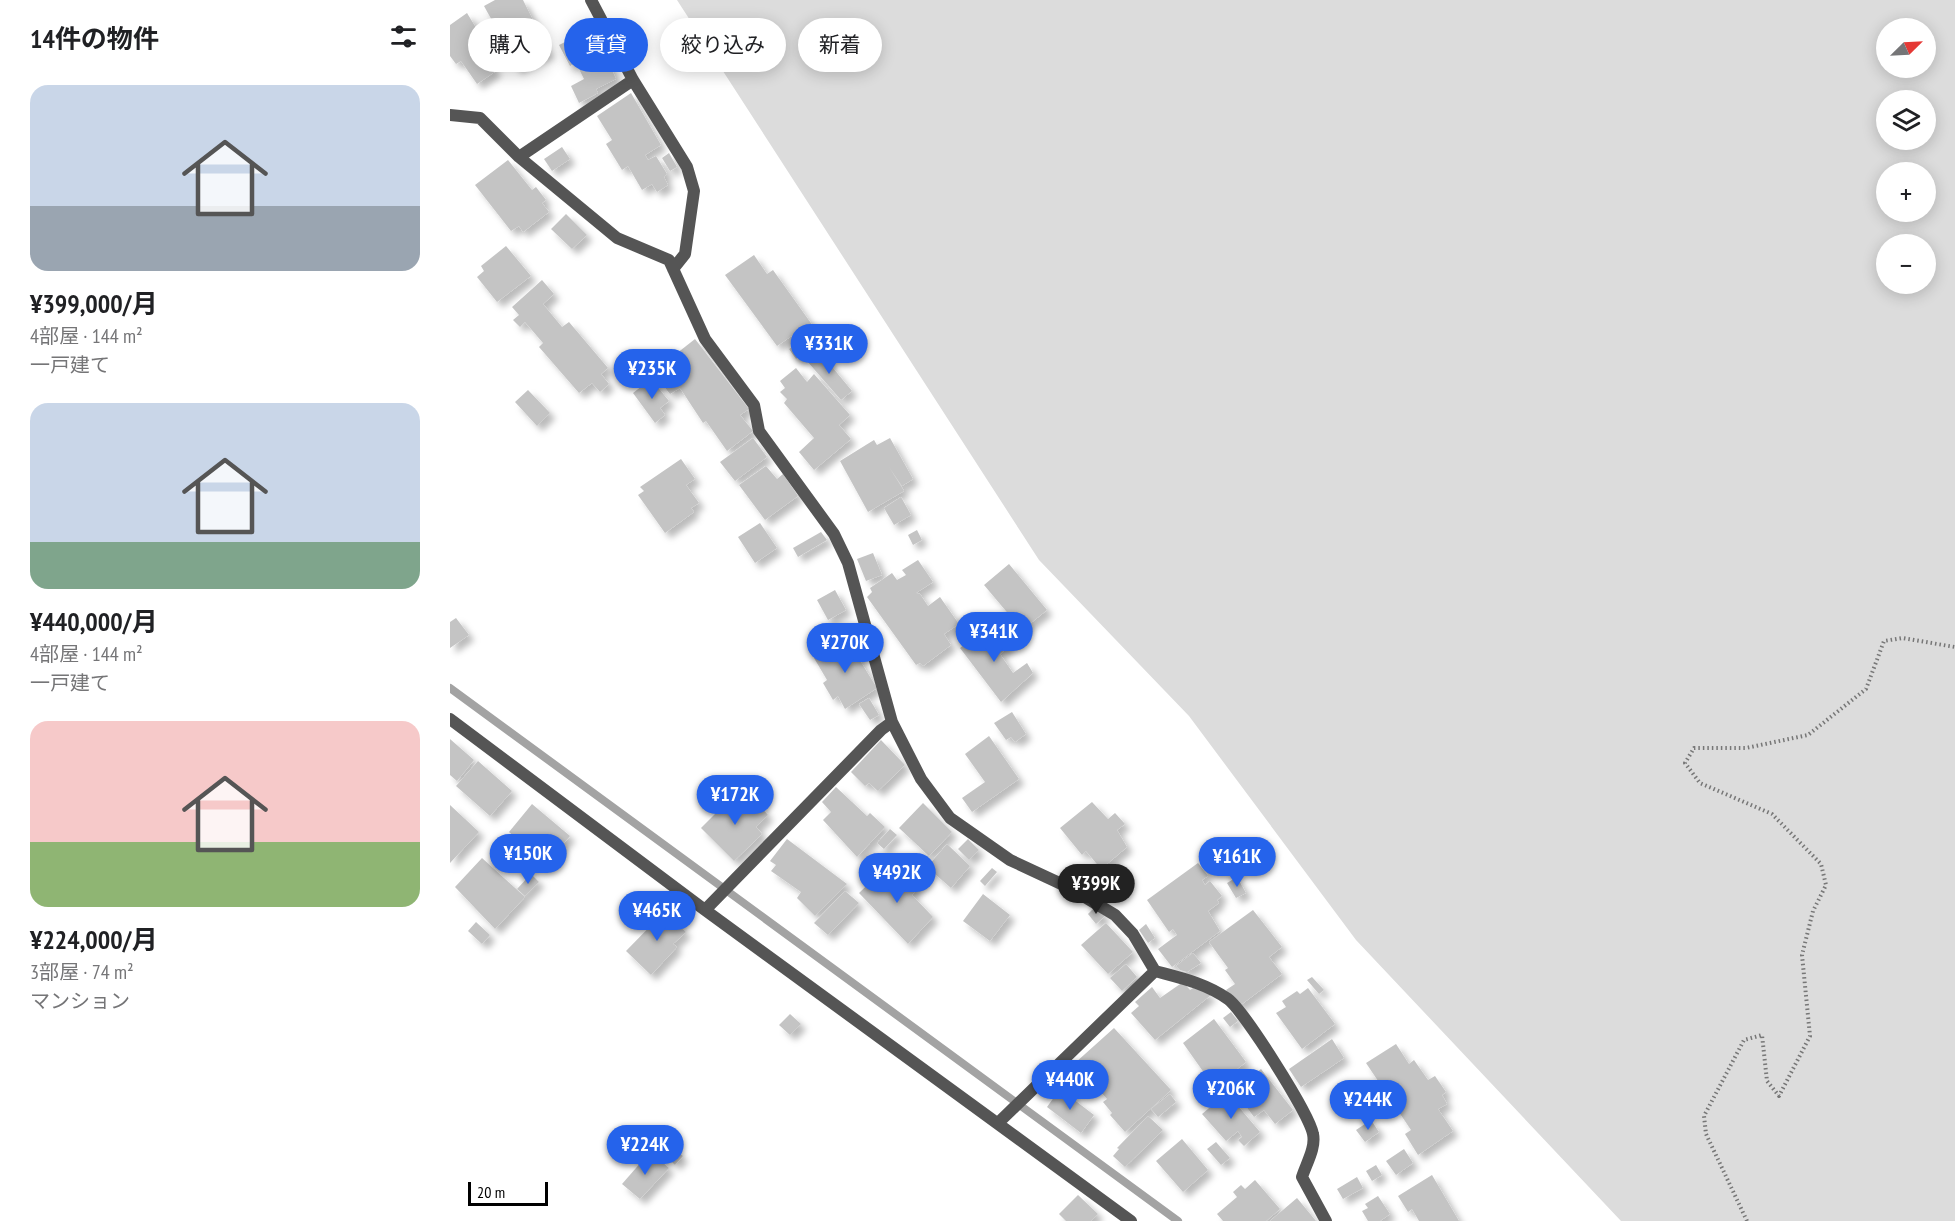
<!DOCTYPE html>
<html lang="ja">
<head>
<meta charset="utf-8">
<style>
	body { margin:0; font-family:"PT Sans Narrow","Noto Sans JP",sans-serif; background:#f6f6f6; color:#202124; height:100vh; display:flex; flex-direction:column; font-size:22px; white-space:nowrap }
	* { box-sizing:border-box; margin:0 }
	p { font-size:20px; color:#757577 }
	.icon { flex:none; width:33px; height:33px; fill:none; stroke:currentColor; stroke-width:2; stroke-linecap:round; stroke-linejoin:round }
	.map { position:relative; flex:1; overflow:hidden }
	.drawer { display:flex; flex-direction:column; background:#fff; width:450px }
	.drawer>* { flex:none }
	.guide { position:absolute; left:18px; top:18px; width:570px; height:54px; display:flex; gap:12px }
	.needle { width:39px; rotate:66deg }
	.tools { position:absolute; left:1426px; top:18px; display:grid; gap:12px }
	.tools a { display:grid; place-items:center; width:60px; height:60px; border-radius:50%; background:#fff; box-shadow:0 3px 15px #0003; font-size:30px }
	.scale { position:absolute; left:18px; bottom:15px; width:80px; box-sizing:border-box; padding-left:6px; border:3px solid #000; border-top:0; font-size:16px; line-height:21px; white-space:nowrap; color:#000; -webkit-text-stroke:4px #fff; paint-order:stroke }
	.price { position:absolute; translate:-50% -51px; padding:0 14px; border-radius:21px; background:#2563eb; color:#fff; font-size:20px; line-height:39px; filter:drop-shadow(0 2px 3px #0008) }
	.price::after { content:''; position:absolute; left:50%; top:36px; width:18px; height:14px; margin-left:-9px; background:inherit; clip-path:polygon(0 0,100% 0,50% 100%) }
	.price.active { background:#222; color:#fff }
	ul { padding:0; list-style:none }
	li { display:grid; align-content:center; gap:12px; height:318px; padding:0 30px }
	li span { display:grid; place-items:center; height:186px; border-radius:18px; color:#555 }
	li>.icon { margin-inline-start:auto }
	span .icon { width:108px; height:108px; fill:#fffc; stroke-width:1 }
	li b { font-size:26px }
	h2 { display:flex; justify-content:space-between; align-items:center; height:72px; padding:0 30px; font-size:26px }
	.pill { padding:0 21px; border-radius:27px; background:#fff; box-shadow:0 3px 15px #0003; font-size:21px; line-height:54px }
	.pill.active { background:#2563eb; color:#fff }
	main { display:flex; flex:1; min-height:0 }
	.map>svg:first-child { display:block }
</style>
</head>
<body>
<main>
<section class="drawer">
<h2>14件の物件<svg class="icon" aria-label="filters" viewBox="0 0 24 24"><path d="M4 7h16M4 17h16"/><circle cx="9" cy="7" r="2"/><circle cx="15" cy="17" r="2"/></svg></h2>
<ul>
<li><span style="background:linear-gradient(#c9d6e8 65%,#9aa5b1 0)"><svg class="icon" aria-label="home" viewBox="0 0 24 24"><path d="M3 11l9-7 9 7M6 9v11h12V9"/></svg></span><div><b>¥399,000/月</b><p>4部屋 · 144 m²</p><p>一戸建て</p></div></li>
<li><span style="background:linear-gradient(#c9d6e8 75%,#7fa58c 0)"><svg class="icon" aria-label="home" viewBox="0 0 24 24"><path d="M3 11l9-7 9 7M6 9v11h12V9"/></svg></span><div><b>¥440,000/月</b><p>4部屋 · 144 m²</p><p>一戸建て</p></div></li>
<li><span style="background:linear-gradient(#f6c9c9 65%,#8fb573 0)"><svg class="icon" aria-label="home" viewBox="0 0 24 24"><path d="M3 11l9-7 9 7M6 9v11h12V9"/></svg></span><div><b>¥224,000/月</b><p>3部屋 · 74 m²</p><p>マンション</p></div></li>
</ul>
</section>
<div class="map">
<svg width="1505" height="1221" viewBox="0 0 1505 1221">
	<defs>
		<filter id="shadow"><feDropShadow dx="5.5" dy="5.5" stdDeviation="3" flood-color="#0004"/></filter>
	</defs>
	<rect width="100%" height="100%" fill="#fff"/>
	<path fill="#dcdcdc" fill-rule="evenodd" d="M227 0H1505V1221H1171L906 940 739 716 589 560ZM1437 28H1476V68H1437ZM1437 100H1476V140H1437ZM1437 172H1476V212H1437ZM1437 244H1476V284H1437Z"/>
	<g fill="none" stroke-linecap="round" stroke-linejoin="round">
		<path stroke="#a3a3a3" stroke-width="8" d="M0 688 728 1221"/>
	</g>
	<path fill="#c4c4c4" filter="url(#shadow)" d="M45 0H73L85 24 67 34 65 30 54 36 48 22 44 24 34 6Z
		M17 13 40 51 35 55 46 71 27 84 11 61 6 64 0 56V25Z
		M86 26 99 53 66 69 53 41Z
		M143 28 166 79 146 89 148 93 129 103 121 86 134 79 126 63 120 66 109 45Z
		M181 93 211 145 195 155 198 160 206 156 217 174 214 177 218 185 207 192 202 184 192 190 178 166 172 170 156 144 162 140 147 116Z
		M112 147 120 159 102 171 94 159Z
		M219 153 227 167 220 171 212 158Z
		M58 160 82 190 86 187 96 200 92 203 99 212 73 232 69 226 61 231 25 185Z
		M116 214 137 235 122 249 101 229Z
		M56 246 81 276 47 302 27 277 34 271 31 266Z
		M304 255 317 274 323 270 363 326 346 339 343 335 327 346 275 275Z
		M92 280 104 294 93 304 112 327 119 322 158 368 151 374 159 384 150 392 142 383 129 393 89 347 93 343 75 322 70 327 63 320 69 315 62 307Z
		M245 339 299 409 290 415 303 431 277 451 256 421 253 423 230 388 220 394 203 372Z
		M352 339 360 349 346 359 339 349Z
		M369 351 402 391 391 400 357 361Z
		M346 368 357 382 364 374 400 415 389 425 401 439 364 470 349 452 364 438 334 403 337 399 330 392 335 388 330 381Z
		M201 379 219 401 210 408 215 415 205 423 183 393Z
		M78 390 100 413 87 426 65 402Z
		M303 438 317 457 285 481 270 462Z
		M440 438 463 479 452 486 439 467 454 491 418 512 390 461 424 440 427 445Z
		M231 459 245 479 236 485 249 503 241 508 244 512 215 533 188 495 194 491 190 487Z
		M316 466 327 479 333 474 348 496 315 520 289 485Z
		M451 497 461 515 444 525 434 508Z
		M310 523 327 548 305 563 288 537Z
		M467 530 472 540 463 545 458 535Z
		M371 532 377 540 348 557 343 548Z
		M423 553 432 575 416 581 407 559Z
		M468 560 483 582 466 593 470 594 478 606 490 597 509 624 494 634 501 645 473 666 470 663 466 665 417 597 422 592 420 588 442 573 447 580 456 575 452 570Z
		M559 564 597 610 572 630 534 585Z
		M385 590 396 610 378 620 367 600Z
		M6 618 19 635 0 648V622Z
		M541 623 559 647 550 654 563 673 577 663 583 673 551 702 510 648Z
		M396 638 427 688 395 709 388 696 383 700 373 683 377 680 364 658Z
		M419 698 429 715 420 720 409 704Z
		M562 712 576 734 565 742 561 737 556 740 544 723Z
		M539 736 569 779 522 812 512 798 535 782 515 754Z
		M0 739 24 760 7 781 0 775Z
		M431 740 455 765 428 791 419 783 415 786 401 772Z
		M28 761 62 791 40 816 6 786Z
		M386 787 417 816 420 813 435 827 407 857 373 820 381 812 372 802Z
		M287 792 304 810 309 805 318 815 306 827 312 834 284 861 251 828Z
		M642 802 658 819 665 813 675 824 667 830 677 847 651 869 636 851 632 855 610 828Z
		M473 803 502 832 479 856 449 828Z
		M82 804 120 836 96 864 59 832Z
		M0 805 29 832 0 863Z
		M440 829 447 835 434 849 427 843Z
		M337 839 397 884 365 916 347 898 351 892 321 871 326 865 320 861Z
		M518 839 529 850 519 860 508 849Z
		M497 844 520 866 501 888 477 867Z
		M32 858 75 897 45 929 5 887Z
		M748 863 758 876 752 880 755 885 760 881 772 896 767 900 769 903 758 911 770 931 722 967 708 949 727 935 723 929 719 932 697 900Z
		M435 868 442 876 449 870 467 889 462 895 483 917 458 944 409 893Z
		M542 868 547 872 535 886 530 881Z
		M81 874 89 882 75 896 67 889Z
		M787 877 796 893 786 898 777 883Z
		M395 891 409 903 378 935 364 923Z
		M533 894 560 915 540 941 513 921Z
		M646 906 655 916 646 924 638 914Z
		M217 909 228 918 225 922 236 932 223 944 227 947 201 975 176 951Z
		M803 910 832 947 819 957 832 974 788 1007 776 990 785 984 775 970 778 968 759 942Z
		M26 922 40 935 32 944 18 931Z
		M656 923 683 952 658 974 631 945Z
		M696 924 705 938 698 943 689 930Z
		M743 953 751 963 737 972 730 970 726 966Z
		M676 964 687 977 672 991 660 978Z
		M862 977 874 990 869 994 857 980Z
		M733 982 740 990 746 986 761 995 705 1040 681 1013 689 1006 685 1002 702 987 710 998Z
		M858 988 885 1024 852 1049 826 1013 836 1007 832 1001 847 991 850 994Z
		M781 1012 788 1021 780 1027 773 1018Z
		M340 1014 351 1024 340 1035 329 1025Z
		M764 1019 796 1062 764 1087 733 1043Z
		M664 1028 721 1090 675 1132 660 1115 662 1113 653 1102 657 1099 625 1063Z
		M882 1039 894 1058 851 1087 839 1069Z
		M946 1044 959 1064 964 1060 978 1080 985 1076 996 1092 992 1095 997 1104 988 1109 1003 1131 968 1155 955 1134 961 1130 916 1063Z
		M811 1069 843 1110 825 1124 814 1110 804 1117 784 1090Z
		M610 1089 644 1115 631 1133 597 1107Z
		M777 1093 810 1132 794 1146 788 1140 792 1137 788 1131 776 1141 752 1114Z
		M720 1094 726 1102 708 1117 701 1109Z
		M698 1116 713 1130 675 1167 663 1156 669 1149 667 1148Z
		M921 1120 929 1132 915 1142 906 1130Z
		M732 1139 758 1170 733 1192 706 1161Z
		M766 1142 780 1158 771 1165 757 1149Z
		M225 1149 233 1156 225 1165 218 1158Z
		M954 1149 963 1163 946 1175 936 1161Z
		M200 1152 219 1168 190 1199 172 1184Z
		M926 1165 932 1175 922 1181 916 1171Z
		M982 1175 1009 1221H969L962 1209 958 1212 948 1196Z
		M907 1177 913 1188 893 1199 887 1189Z
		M805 1180 830 1209 816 1221H773L767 1214 787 1197 783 1192 791 1185 795 1189Z
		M628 1195 648 1214 641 1221H616L609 1214Z
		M928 1196 940 1214 930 1221H918L912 1211 918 1208 915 1204Z
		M847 1198 866 1221H820Z"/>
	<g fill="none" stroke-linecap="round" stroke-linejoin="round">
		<path stroke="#777" stroke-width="4" stroke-dasharray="1.5 3" stroke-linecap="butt" d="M1297 1221 1256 1134 1254 1116 1294 1040 1312 1035 1317 1081 1329 1096 1360 1036 1352 955 1363 911 1376 885 1371 864 1322 814 1250 783 1235 763 1244 748H1296L1358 735 1416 689 1434 641 1452 638 1505 647"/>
		<path stroke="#555" stroke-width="12" d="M141 0 183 80 237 167 244 191 235 254 223 269
			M0 115 30 118 69 157 167 238 219 260 255 339 304 405 309 431 384 534 398 563 442 722 431 730 255 910
			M69 157 183 80
			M0 719 255 910 681 1221
			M442 722 471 779 500 818 560 860 620 888 665 915 683 934 705 971 548 1123
			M705 971C731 978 755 983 778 999 794 1011 859 1113 863 1134 866 1148 856 1164 852 1177L876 1221"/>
	</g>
</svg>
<div class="tools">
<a><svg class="needle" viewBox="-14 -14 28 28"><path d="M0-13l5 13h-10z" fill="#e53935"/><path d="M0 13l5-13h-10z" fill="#757577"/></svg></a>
<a><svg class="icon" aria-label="layers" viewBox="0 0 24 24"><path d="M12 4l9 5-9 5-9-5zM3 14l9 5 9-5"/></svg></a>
<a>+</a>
<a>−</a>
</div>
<div class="scale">20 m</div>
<b class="price" style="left:379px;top:375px">¥331K</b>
<b class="price" style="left:202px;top:400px">¥235K</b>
<b class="price" style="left:544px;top:663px">¥341K</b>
<b class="price" style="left:395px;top:674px">¥270K</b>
<b class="price" style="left:285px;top:826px">¥172K</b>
<b class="price" style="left:78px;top:885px">¥150K</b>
<b class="price" style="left:787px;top:888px">¥161K</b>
<b class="price" style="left:447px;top:904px">¥492K</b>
<b class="price active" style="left:646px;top:915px">¥399K</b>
<b class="price" style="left:207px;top:942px">¥465K</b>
<b class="price" style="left:620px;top:1111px">¥440K</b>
<b class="price" style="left:781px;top:1120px">¥206K</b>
<b class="price" style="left:918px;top:1131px">¥244K</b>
<b class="price" style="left:195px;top:1176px">¥224K</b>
<div class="guide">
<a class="pill">購入</a>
<a class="pill active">賃貸</a>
<a class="pill">絞り込み</a>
<a class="pill">新着</a>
</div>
</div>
</main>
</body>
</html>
